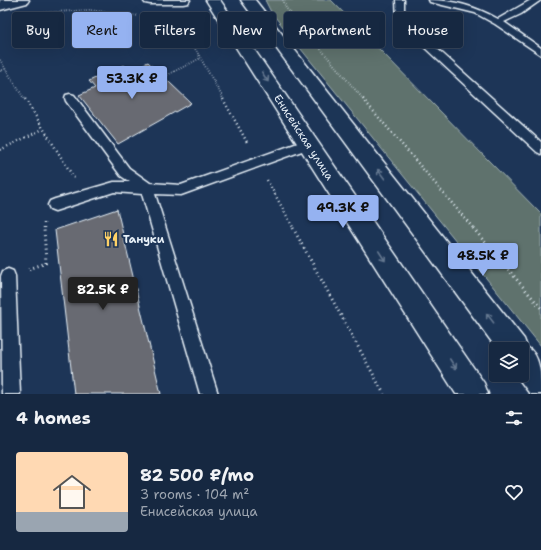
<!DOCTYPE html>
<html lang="en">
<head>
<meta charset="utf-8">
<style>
	body { margin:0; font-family:"Shantell Sans",sans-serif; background:#23344c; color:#f1f3f6; height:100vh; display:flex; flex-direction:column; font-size:15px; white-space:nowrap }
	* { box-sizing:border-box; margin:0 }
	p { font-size:13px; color:#9ea6b1 }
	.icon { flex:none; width:22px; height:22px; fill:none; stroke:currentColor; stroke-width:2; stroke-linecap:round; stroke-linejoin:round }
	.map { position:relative; height:394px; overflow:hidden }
	.panel { display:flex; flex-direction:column; background:#162841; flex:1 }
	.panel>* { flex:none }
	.banner { position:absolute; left:12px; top:12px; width:517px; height:36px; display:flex; gap:8px }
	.fabs { position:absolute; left:489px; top:342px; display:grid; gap:8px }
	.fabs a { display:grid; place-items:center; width:40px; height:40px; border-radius:4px; background:#162841; box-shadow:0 4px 16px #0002,0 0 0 1px #35445a; font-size:20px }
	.price { position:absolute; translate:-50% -34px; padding:0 9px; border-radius:4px; background:#95b2f1; color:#111; font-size:13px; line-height:26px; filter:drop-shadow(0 1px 2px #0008) }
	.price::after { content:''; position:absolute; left:50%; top:24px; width:12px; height:9px; margin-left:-6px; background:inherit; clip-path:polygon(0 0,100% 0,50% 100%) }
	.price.active { background:#222; color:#fff }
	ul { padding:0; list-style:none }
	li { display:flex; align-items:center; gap:12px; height:100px; padding:0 16px }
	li+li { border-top:1px solid #35445a }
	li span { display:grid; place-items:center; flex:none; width:112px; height:80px; border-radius:4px; color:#555 }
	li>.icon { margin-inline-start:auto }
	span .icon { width:48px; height:48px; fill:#fffc; stroke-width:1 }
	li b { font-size:17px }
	h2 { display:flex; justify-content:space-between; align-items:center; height:48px; padding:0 16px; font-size:17px }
	.chip { padding:0 14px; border-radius:4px; background:#162841; box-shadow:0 4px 16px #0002,0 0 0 1px #35445a; font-size:14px; line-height:36px }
	.chip.active { background:#95b2f1; color:#111 }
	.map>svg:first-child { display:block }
</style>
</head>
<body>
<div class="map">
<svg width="541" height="394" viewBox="0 0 541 394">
	<rect width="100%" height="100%" fill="#1d3557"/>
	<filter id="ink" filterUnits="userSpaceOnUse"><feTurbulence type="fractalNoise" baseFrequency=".025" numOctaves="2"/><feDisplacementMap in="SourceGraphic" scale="8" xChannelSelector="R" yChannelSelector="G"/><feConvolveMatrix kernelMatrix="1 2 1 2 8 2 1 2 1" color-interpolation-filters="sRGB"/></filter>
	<g filter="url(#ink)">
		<path fill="#5e726d" stroke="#a3b2b2" d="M265 0H331L541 214V346L271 12Z"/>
		<path fill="#686b72" stroke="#e8f1f8" d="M148 62 191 103 118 144 79 95 95 88 89 81 124 65 130 71Z
			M117 209 161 394H74L55 230Z"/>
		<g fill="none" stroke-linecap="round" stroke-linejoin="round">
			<defs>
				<path id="lane" d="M0 0H11L10 2 0 3Z
					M396 0H404V19L541 142V154L537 152 397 22Z
					M429 0C453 0 477 7 498 19L531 0H541L521 14 504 22 541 48V55L495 24 475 13 430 2Z
					M70 94 74 95 129 168 150 183 181 185 309 139 313 141 315 144 313 147 181 195 155 194 218 394H200L142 194 114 192 55 211 50 209 48 205 50 201 55 199 114 182H130L121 176 66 101 65 98 66 95Z
					M8 269 13 271 15 276 20 394H2L1 276 3 271Z"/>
				<path id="secondary" d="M6 0H29L27 3 0 10V2Z
					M143 0H190L188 3 183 4H150L145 3Z
					M206 0H220L484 383 488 394H456Z
					M241 0H255L524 339 527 347C541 355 541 377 541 394H530L516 375H522V349H497Z"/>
			</defs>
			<use href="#lane" stroke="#e8f1f8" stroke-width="3"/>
			<use href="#secondary" stroke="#e8f1f8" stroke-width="3"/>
			<path stroke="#e8f1f8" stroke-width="2" stroke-dasharray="0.5 2" stroke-linecap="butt" d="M283 0 286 8 364 100
				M39 13 89 10 138 16
				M166 21 176 24 187 34 224 100
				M0 60 25 100
				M0 71 6 69
				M163 77 201 58"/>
			<path stroke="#e8f1f8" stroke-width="2.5" stroke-dasharray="1 3" stroke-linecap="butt" d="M25 99 74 178
				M223 99 248 144
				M363 99 474 229
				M0 150 43 129
				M267 180 294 229
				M44 223V229"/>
			<path stroke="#e8f1f8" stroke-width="3" stroke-dasharray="1 3.5" stroke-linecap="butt" d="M293 228 384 394
				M473 228 541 308
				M29 269 46 263 44 228"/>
			<use href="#lane" fill="#1d3557" fill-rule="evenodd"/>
			<use href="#secondary" fill="#1d3557" fill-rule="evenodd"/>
		</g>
		<defs><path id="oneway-shaft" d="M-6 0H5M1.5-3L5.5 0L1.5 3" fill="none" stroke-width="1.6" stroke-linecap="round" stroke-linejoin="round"/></defs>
		<g stroke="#64778f">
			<use href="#oneway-shaft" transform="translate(265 77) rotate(57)"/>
			<use href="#oneway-shaft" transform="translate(381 174) rotate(-127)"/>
			<use href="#oneway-shaft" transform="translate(382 256) rotate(57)"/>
			<use href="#oneway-shaft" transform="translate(490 318) rotate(-127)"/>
			<use href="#oneway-shaft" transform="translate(453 364) rotate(57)"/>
		</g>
	</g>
	<defs>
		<symbol id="restaurant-bare" viewBox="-9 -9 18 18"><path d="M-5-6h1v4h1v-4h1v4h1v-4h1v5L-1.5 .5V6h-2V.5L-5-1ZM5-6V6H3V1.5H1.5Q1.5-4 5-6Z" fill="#ffd166" stroke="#1d3557" stroke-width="2.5" paint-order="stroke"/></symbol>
	</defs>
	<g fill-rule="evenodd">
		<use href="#restaurant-bare" x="100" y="228" width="22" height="22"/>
	</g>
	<g text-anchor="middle" stroke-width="4" stroke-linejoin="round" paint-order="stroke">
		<g font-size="11" fill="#e8f1f8" stroke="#1d3557">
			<text transform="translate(304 137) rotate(57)" y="4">Енисейская улица</text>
		</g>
		<g font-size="11" font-weight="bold" fill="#e8f1f8" stroke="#1d3557" text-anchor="start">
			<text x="123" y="243">Тануки</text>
		</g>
	</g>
</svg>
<div class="fabs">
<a><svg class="icon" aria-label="layers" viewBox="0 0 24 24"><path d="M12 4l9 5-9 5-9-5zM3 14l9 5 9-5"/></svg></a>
</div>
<b class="price" style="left:132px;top:100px">53.3K ₽</b>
<b class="price" style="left:343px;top:229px">49.3K ₽</b>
<b class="price" style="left:483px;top:277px">48.5K ₽</b>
<b class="price active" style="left:103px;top:311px">82.5K ₽</b>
<div class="banner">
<a class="chip">Buy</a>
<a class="chip active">Rent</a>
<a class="chip">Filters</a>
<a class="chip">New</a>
<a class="chip">Apartment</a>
<a class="chip">House</a>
</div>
</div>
<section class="panel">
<h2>4 homes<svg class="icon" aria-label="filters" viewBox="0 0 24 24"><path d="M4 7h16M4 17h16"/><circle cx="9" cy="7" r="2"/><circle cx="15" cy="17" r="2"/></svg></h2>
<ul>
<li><span style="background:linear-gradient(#ffd9b3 75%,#9aa5b1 0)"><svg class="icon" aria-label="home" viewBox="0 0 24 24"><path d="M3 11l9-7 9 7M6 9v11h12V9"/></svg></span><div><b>82 500 ₽/mo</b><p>3 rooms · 104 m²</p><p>Енисейская улица</p></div><svg class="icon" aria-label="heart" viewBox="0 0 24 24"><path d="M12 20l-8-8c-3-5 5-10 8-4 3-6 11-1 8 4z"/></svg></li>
</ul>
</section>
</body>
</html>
